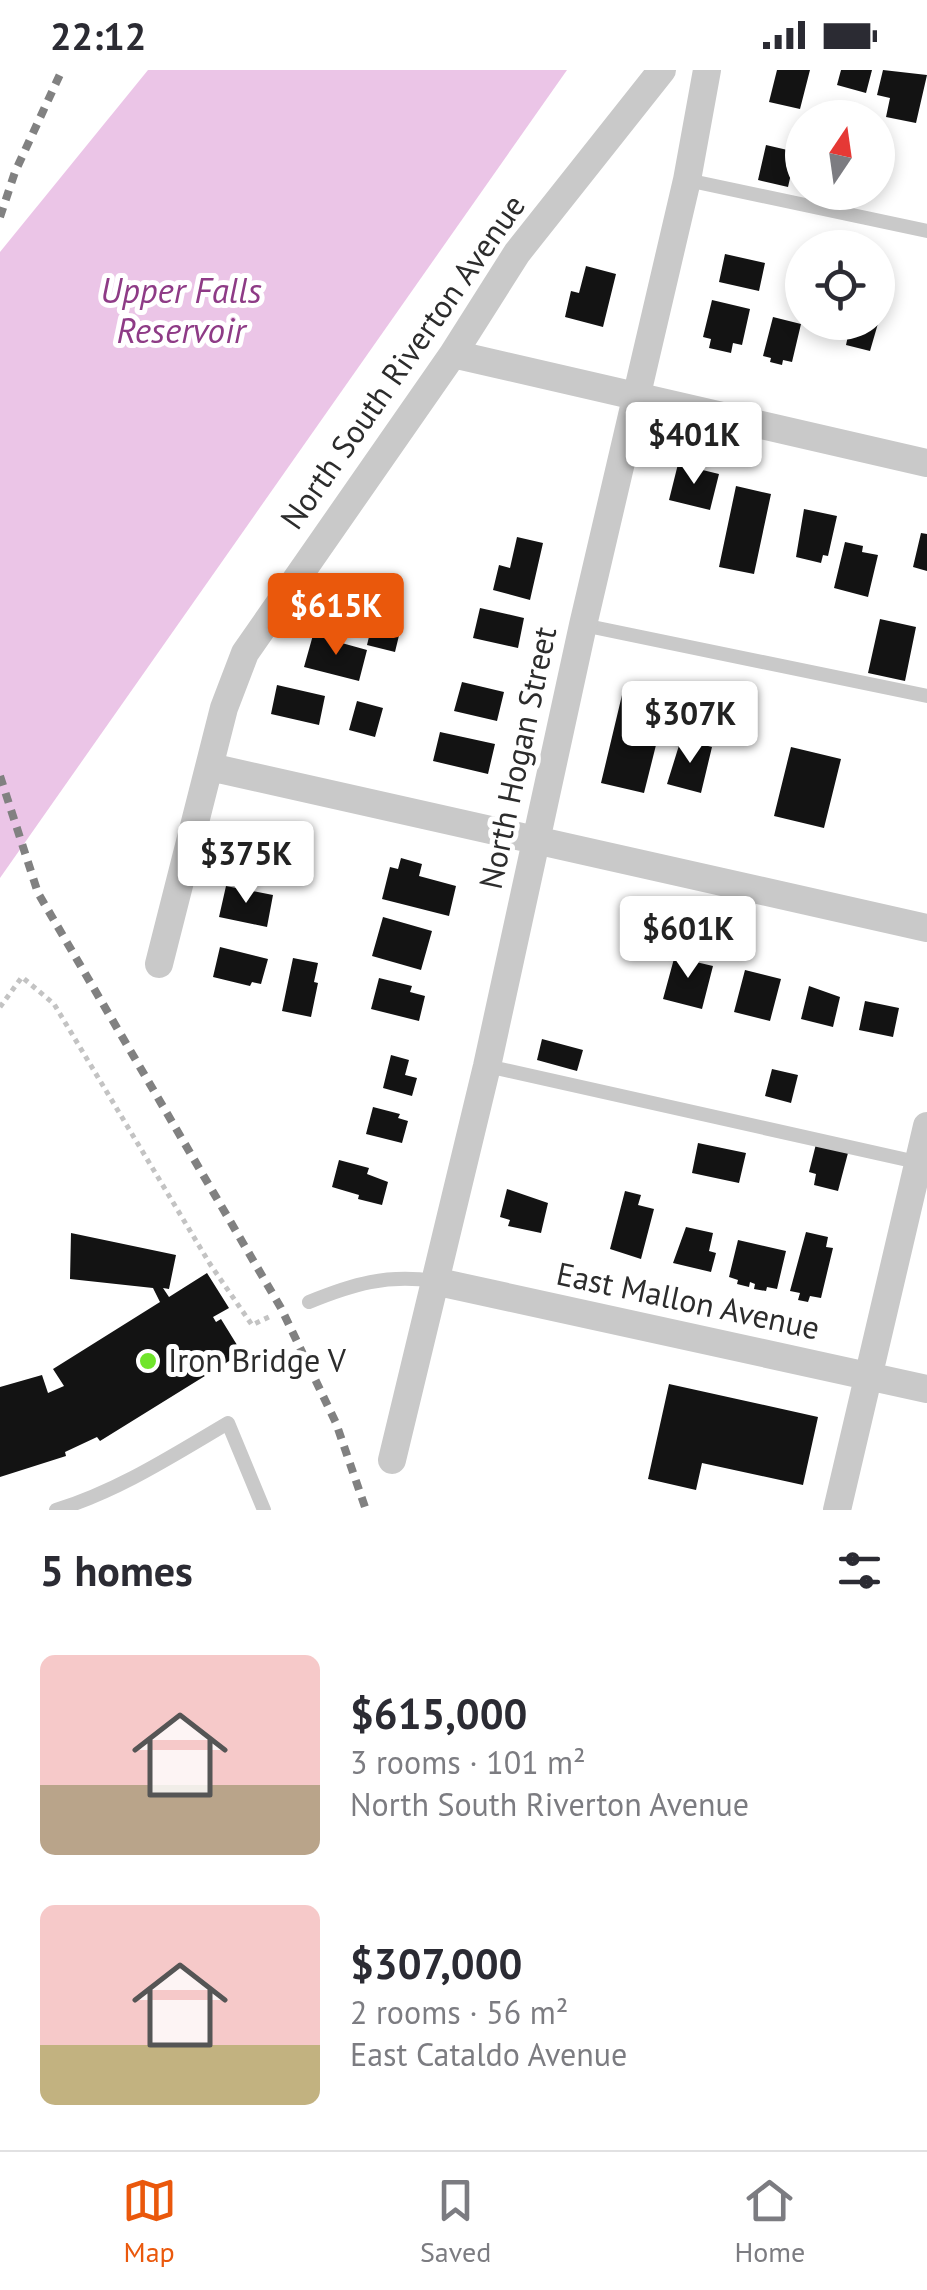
<!DOCTYPE html>
<html lang="en">
<head>
<meta charset="utf-8">
<style>
	body { margin:0; font-family:"PT Sans",sans-serif; background:#f7f7f7; color:#2b2b33; height:100vh; display:flex; flex-direction:column; font-size:38px; white-space:nowrap }
	* { box-sizing:border-box; margin:0 }
	p { font-size:32px; color:#7c7c81 }
	.icon { flex:none; width:55px; height:55px; fill:none; stroke:currentColor; stroke-width:2; stroke-linecap:round; stroke-linejoin:round }
	.map { position:relative; height:1440px; overflow:hidden }
	.panel { display:flex; flex-direction:column; background:#fff; flex:1 }
	.panel>* { flex:none }
	.needle { width:65px; rotate:13deg }
	.buttons { position:absolute; left:785px; top:30px; display:grid; gap:20px }
	.buttons a { display:grid; place-items:center; width:110px; height:110px; border-radius:50%; background:#fff; box-shadow:0 5px 15px #0003; font-size:50px }
	.price { position:absolute; translate:-50% -85px; padding:0 22px; border-radius:10px; background:#fff; color:#222; font-size:32px; line-height:65px; filter:drop-shadow(0 2px 5px #0008) }
	.price::after { content:''; position:absolute; left:50%; top:60px; width:30px; height:22px; margin-left:-15px; background:inherit; clip-path:polygon(0 0,100% 0,50% 100%) }
	.price.current { background:#ea580c; color:#fff }
	ul { padding:0; list-style:none }
	li { display:flex; align-items:center; gap:30px; height:250px; padding:0 40px }
	li span { display:grid; place-items:center; flex:none; width:280px; height:200px; border-radius:15px; color:#555 }
	li>.icon { margin-inline-start:auto }
	span .icon { width:120px; height:120px; fill:#fffc; stroke-width:1 }
	li b { font-size:42px }
	h2 { display:flex; justify-content:space-between; align-items:center; height:120px; padding:0 40px; font-size:42px }
	.status { display:flex; justify-content:space-between; align-items:center; height:70px; padding:0 50px; background:#fff; direction:ltr }
	.status svg { height:28px; fill:currentColor }
	.tab-bar { display:flex; justify-content:space-around; align-items:center; height:140px; border-top:2px solid #e1e1e2; background:#fff; font-size:28px; color:#7c7c81 }
	.tab-bar a { display:grid; justify-items:center; gap:5px }
	.tab-bar .current { color:#ea580c }
	.map>svg:first-child { display:block }
</style>
</head>
<body>
<div class="status"><b>22:12</b><svg viewBox="0 0 49 12"><path d="M0 12V9h3v3zM5 12V6h3v6zM10 12V3h3v9zM15 12V0h3v12zM26 1h20v11H26zM47 4h2v5h-2z"/></svg></div>
<div class="map">
<svg width="927" height="1440" viewBox="0 0 927 1440">
	<rect width="100%" height="100%" fill="#fff"/>
	<path fill="#ebc5e7" d="M148 0H567L0 808V182Z"/>
	<path fill="#131313" d="M777 0H810L800 39 769 32Z
		M841 0H872L866 23 837 15Z
		M883 0 927 5 916 53 886 47 890 28 877 25Z
		M766 75 796 82 788 117 758 110Z
		M725 184 765 193 759 221 719 212Z
		M586 196 616 204 603 257 565 247 571 221 579 223Z
		M878 217 888 219 870 281 846 275 849 261 844 260 846 252H878Z
		M712 230 750 239 742 275 733 273 731 283 709 278 711 269 703 267Z
		M773 247 801 254 792 292 783 290 782 295 770 292 771 288 763 286Z
		M678 394 719 404 710 440 669 430Z
		M736 416 771 424 754 504 719 497Z
		M804 439 837 446 828 486 823 485 821 493 796 487Z
		M921 463 927 464V501L913 497Z
		M517 467 543 473 530 530 493 520 499 495 510 498Z
		M845 472 863 476 862 482 878 485 868 527 834 518Z
		M480 538 524 548 518 578 473 568Z
		M880 549 916 557 905 611 868 603Z
		M373 550 401 557 395 582 367 575Z
		M313 565 367 580 359 611 304 597Z
		M462 612 504 622 497 651 454 641Z
		M277 615 325 626 319 655 271 644Z
		M622 625 666 635 644 723 601 713Z
		M357 631 383 638 375 667 349 660Z
		M440 662 495 674 488 704 433 691Z
		M681 669 712 677 701 723 667 714Z
		M791 677 841 689 824 758 774 746Z
		M243 765 295 777 288 809 236 797Z
		M401 788 422 794 419 806 456 816 449 846 382 829 390 797 398 799Z
		M226 816 273 825 267 857 219 847Z
		M383 847 432 861 421 900 372 886Z
		M220 877 268 889 261 914 252 912 250 916 213 907Z
		M684 881 697 884 696 892 713 896 702 939 663 929 675 885 682 888Z
		M293 888 318 893 314 912 318 913 311 947 282 941Z
		M745 900 781 909 770 951 734 942Z
		M379 908 412 916 410 922 425 926 419 951 371 939Z
		M809 916 840 927 833 957 801 949Z
		M865 931 899 938 893 967 859 960Z
		M542 969 583 980 577 1001 537 990Z
		M391 985 409 990 405 1005 417 1008 412 1026 383 1018Z
		M772 999 798 1005 791 1033 765 1026Z
		M373 1037 400 1044 398 1048 408 1051 402 1073 366 1064Z
		M698 1073 746 1083 739 1113 692 1103Z
		M816 1074 848 1083 838 1121 814 1115 816 1104 809 1102Z
		M339 1090 369 1098 367 1104 388 1112 382 1135 358 1129 359 1125 332 1117Z
		M507 1119 548 1133 541 1163 508 1156 510 1150 500 1147Z
		M625 1121 641 1125 638 1135 654 1139 641 1189 610 1179Z
		M686 1157 713 1163 709 1181 716 1183 711 1202 673 1193Z
		M806 1162 828 1167 826 1177 833 1178 821 1228 810 1226 808 1232 798 1230 800 1223 790 1221Z
		M71 1163 176 1185 169 1219 163 1218 169 1227 207 1203 229 1238 213 1247 216 1252 221 1249 242 1283 100 1371 97 1367 65 1382 66 1386 0 1407V1317L42 1305 48 1323 64 1316 53 1299 160 1232 153 1218 70 1209Z
		M738 1170 786 1181 777 1219 767 1217 766 1221 754 1219 755 1214 750 1212 749 1217 737 1214 738 1210 729 1207Z
		M669 1314 818 1347 803 1415 702 1393 696 1420 648 1409Z"/>
	<g fill="none" stroke-linecap="round" stroke-linejoin="round">
		<path stroke="#c3c3c3" stroke-width="5" stroke-dasharray="5 5" stroke-linecap="butt" d="M0 937 22 907 54 934 210 1194 252 1255 273 1245"/>
		<path stroke="#c9c9c9" stroke-width="14" d="M687 110 927 161
			M583 555 927 626
			M487 996 921 1093
			M309 1232C353 1214 387 1204 434 1211
			M56 1440C118 1421 172 1386 228 1353L264 1440"/>
		<path stroke="#c9c9c9" stroke-width="28" d="M453 284 927 393
			M210 697 927 858
			M159 894 224 638 245 583 453 284 517 183 662 0
			M434 1211 927 1319
			M392 1390 487 996 583 555 687 110 707 0
			M837 1440 927 1056"/>
		<path stroke="#818181" stroke-width="8" stroke-dasharray="10 8" stroke-linecap="butt" d="M0 147 15 102 62 0
			M0 706 38 823 281 1238 336 1353 366 1440"/>
	</g>
	<circle fill="#70e52c" stroke="#fff" stroke-width="4" cx="148" cy="1291" r="10"/>
	<g text-anchor="middle" stroke-width="10" stroke-linejoin="round" paint-order="stroke">
		<g font-size="32" fill="#2c2c2c" stroke="#fff">
			<text transform="translate(403 292) rotate(-55)" y="11">North South Riverton Avenue</text>
			<text transform="translate(518 688) rotate(-78)" y="11">North Hogan Street</text>
			<text transform="translate(688 1231) rotate(12)" y="11">East Mallon Avenue</text>
		</g>
		<g font-size="32" fill="#2c2c2c" stroke="#fff" text-anchor="start">
			<text x="168" y="1302">Iron Bridge V</text>
		</g>
		<g font-size="35" font-style="italic" fill="#8e3b86" stroke="#fff">
			<text x="181" y="233">Upper Falls<tspan x="181" dy="40">Reservoir</tspan></text>
		</g>
	</g>
</svg>
<div class="buttons">
<a><svg class="needle" viewBox="-14 -14 28 28"><path d="M0-13l5 13h-10z" fill="#e53935"/><path d="M0 13l5-13h-10z" fill="#7c7c81"/></svg></a>
<a><svg class="icon" aria-label="locate" viewBox="0 0 24 24"><circle cx="12" cy="12" r="6"/><path d="M12 2v4M12 18v4M2 12h4M18 12h4"/></svg></a>
</div>
<b class="price" style="left:694px;top:417px">$401K</b>
<b class="price current" style="left:336px;top:588px">$615K</b>
<b class="price" style="left:690px;top:696px">$307K</b>
<b class="price" style="left:246px;top:836px">$375K</b>
<b class="price" style="left:688px;top:911px">$601K</b>
</div>
<section class="panel">
<h2>5 homes<svg class="icon" aria-label="filters" viewBox="0 0 24 24"><path d="M4 7h16M4 17h16"/><circle cx="9" cy="7" r="2"/><circle cx="15" cy="17" r="2"/></svg></h2>
<ul>
<li><span style="background:linear-gradient(#f6c9c9 65%,#b9a48a 0)"><svg class="icon" aria-label="home" viewBox="0 0 24 24"><path d="M3 11l9-7 9 7M6 9v11h12V9"/></svg></span><div><b>$615,000</b><p>3 rooms · 101 m²</p><p>North South Riverton Avenue</p></div></li>
<li><span style="background:linear-gradient(#f6c9c9 70%,#c2b280 0)"><svg class="icon" aria-label="home" viewBox="0 0 24 24"><path d="M3 11l9-7 9 7M6 9v11h12V9"/></svg></span><div><b>$307,000</b><p>2 rooms · 56 m²</p><p>East Cataldo Avenue</p></div></li>
</ul>
</section>
<nav class="tab-bar">
<a class="current"><svg class="icon" aria-label="map" viewBox="0 0 24 24"><path d="M3 6l6-2 6 2 6-2v14l-6 2-6-2-6 2zM9 4v14M15 6v14"/></svg>Map</a>
<a><svg class="icon" aria-label="saved" viewBox="0 0 24 24"><path d="M7 4h10v16l-5-4-5 4z"/></svg>Saved</a>
<a><svg class="icon" aria-label="home" viewBox="0 0 24 24"><path d="M3 11l9-7 9 7M6 9v11h12V9"/></svg>Home</a>
</nav>
</body>
</html>
